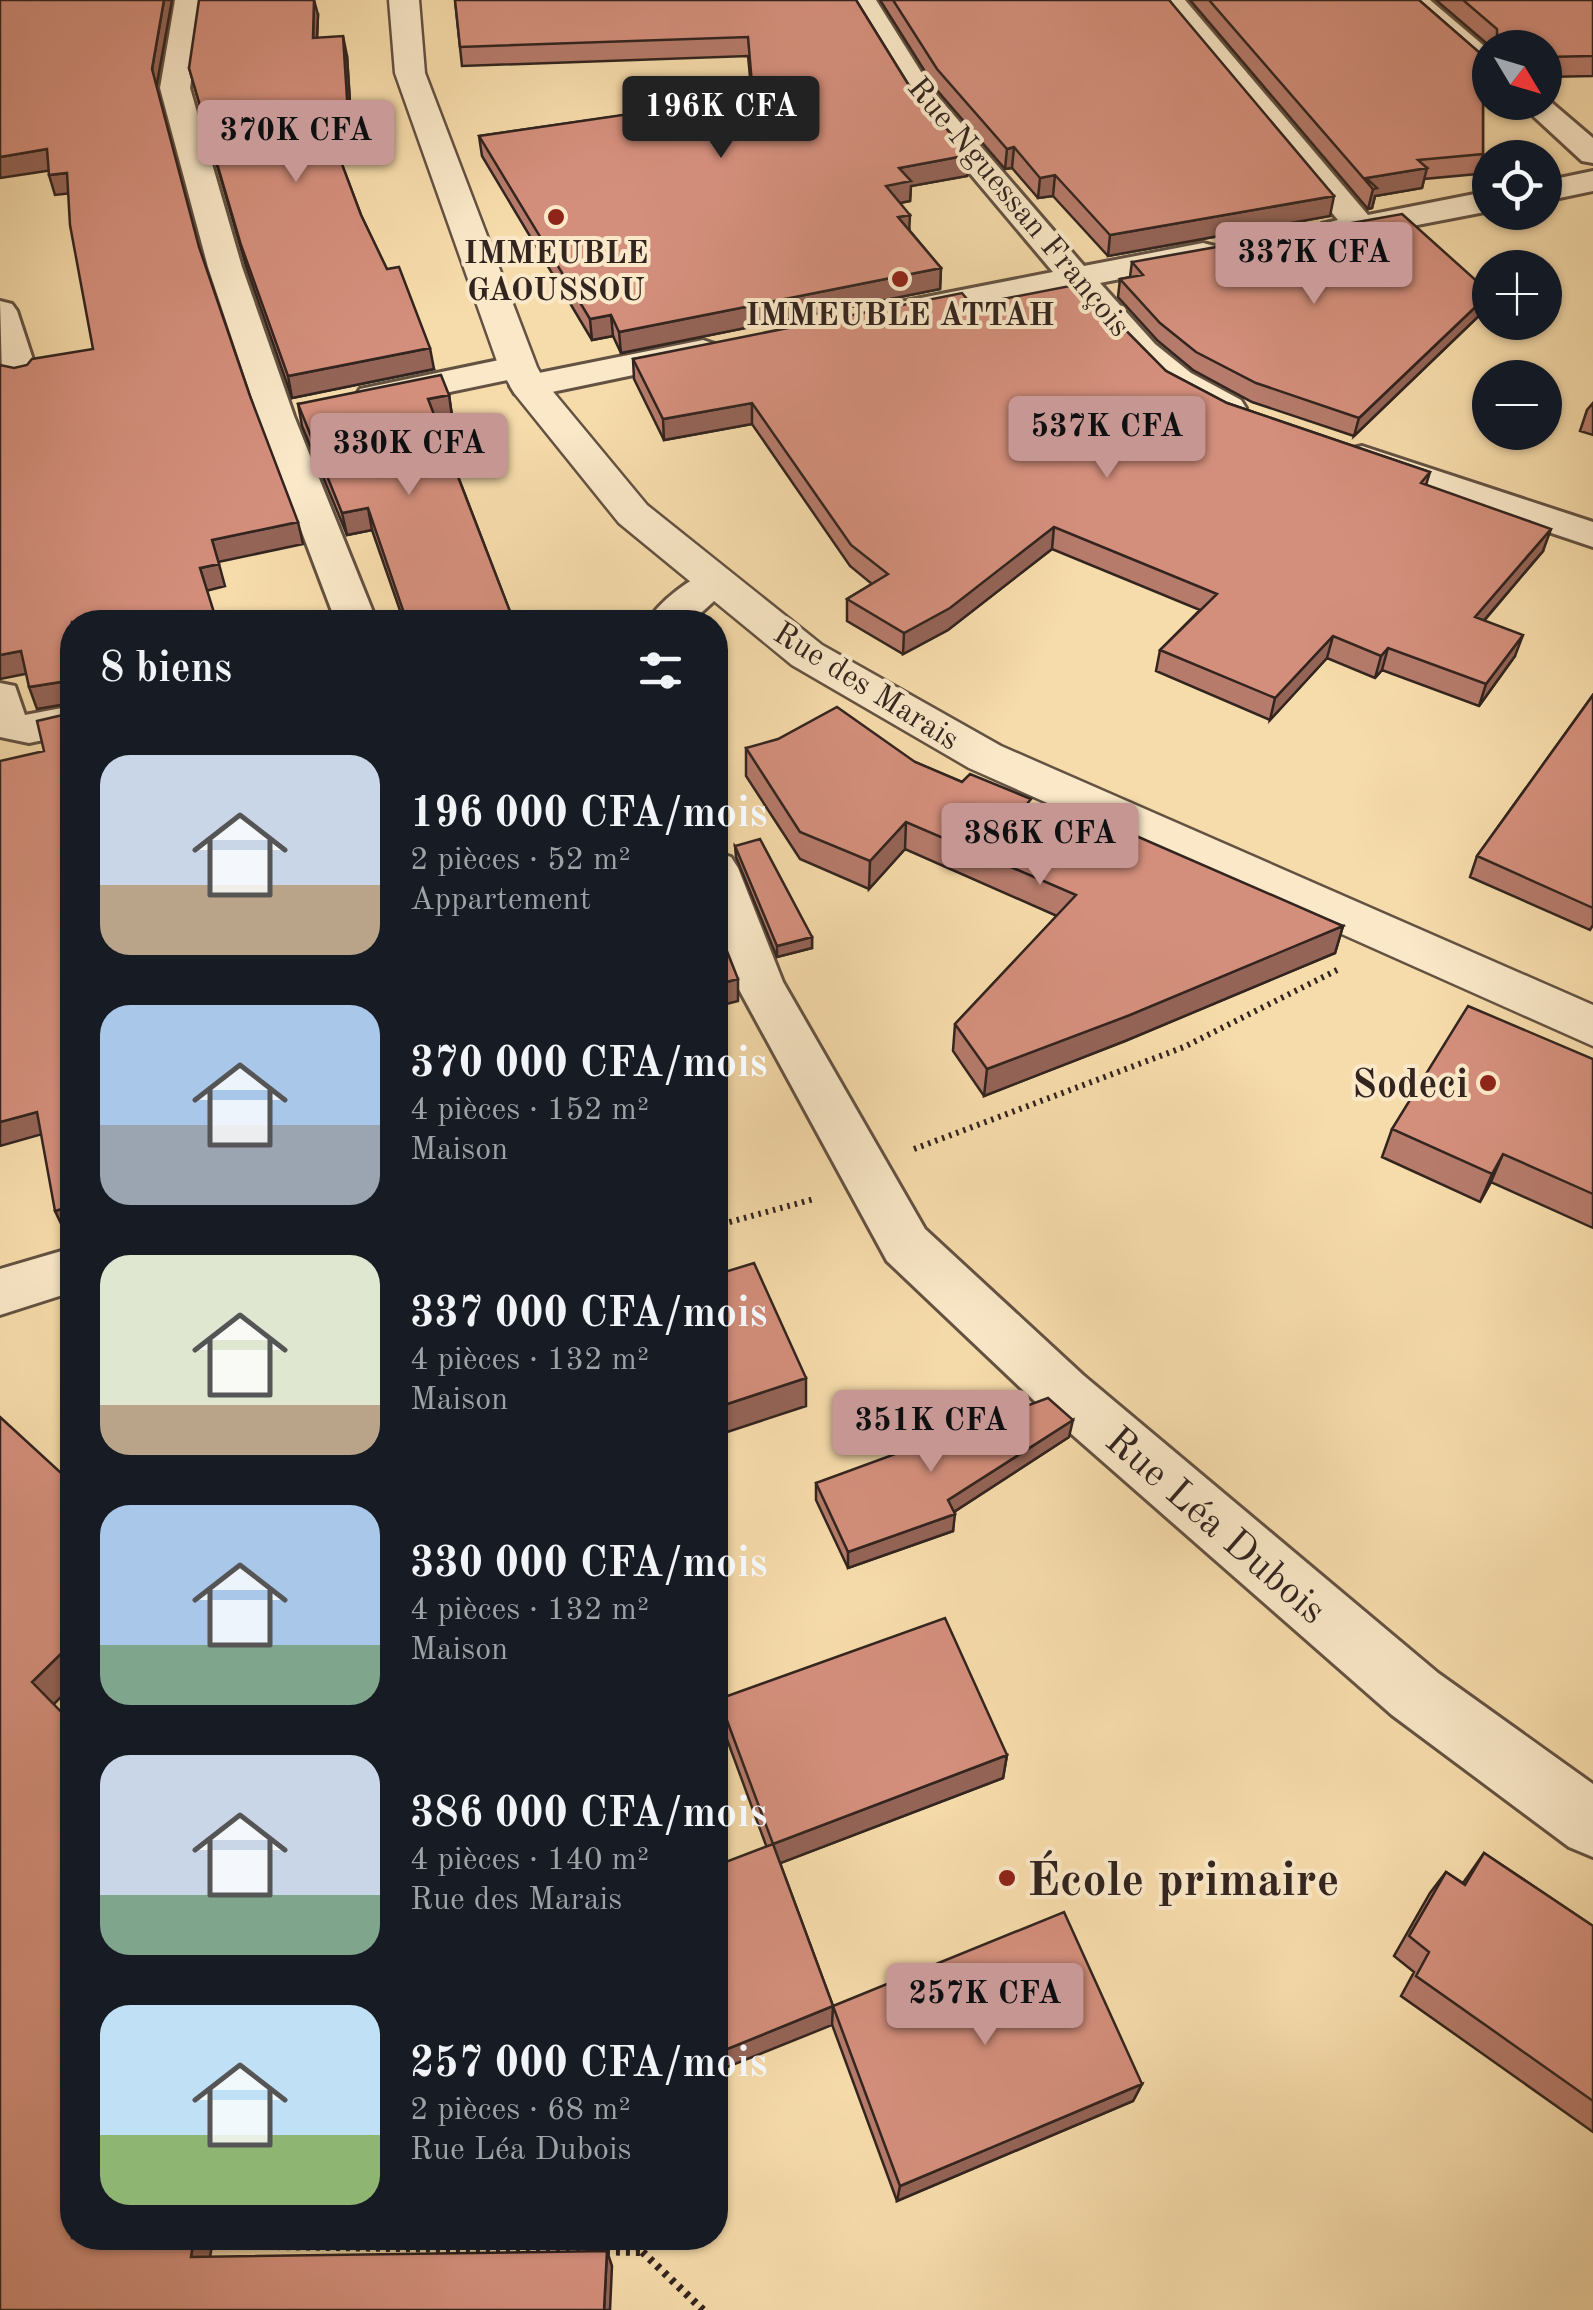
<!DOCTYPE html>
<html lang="fr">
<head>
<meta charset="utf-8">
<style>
	body { margin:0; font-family:"Old Standard TT",serif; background:#20242c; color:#f1f3f6; height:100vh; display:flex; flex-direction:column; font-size:38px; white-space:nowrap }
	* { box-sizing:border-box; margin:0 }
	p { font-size:32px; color:#9ea1a6 }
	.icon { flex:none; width:55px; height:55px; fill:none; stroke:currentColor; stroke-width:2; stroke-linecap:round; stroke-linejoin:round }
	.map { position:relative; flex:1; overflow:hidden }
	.side { position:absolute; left:60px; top:610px; width:668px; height:1640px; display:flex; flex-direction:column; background:#171b24; border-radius:40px; box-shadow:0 2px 8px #0004 }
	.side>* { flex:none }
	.needle { width:65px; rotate:128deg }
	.controls { position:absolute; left:1472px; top:30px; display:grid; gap:20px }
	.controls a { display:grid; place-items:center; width:90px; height:90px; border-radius:50%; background:#171b24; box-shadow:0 2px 8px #0004; font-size:50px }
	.price { position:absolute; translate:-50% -85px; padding:0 22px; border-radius:10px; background:#c59692; color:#111; font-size:32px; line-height:65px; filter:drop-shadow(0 2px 5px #0008) }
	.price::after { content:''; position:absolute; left:50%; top:60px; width:30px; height:22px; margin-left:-15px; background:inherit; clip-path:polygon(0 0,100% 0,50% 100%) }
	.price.current { background:#222; color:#fff }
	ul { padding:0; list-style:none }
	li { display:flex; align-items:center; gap:30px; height:250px; padding:0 40px }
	li span { display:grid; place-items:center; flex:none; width:280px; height:200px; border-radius:30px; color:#555 }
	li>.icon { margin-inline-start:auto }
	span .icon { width:120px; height:120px; fill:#fffc; stroke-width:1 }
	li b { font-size:42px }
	h2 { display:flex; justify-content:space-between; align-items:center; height:120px; padding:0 40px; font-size:42px }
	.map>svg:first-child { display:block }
</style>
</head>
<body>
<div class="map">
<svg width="1593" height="2310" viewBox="0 0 1593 2310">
	<rect width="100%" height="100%" fill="#f7dcab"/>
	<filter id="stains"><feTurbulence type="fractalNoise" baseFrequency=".002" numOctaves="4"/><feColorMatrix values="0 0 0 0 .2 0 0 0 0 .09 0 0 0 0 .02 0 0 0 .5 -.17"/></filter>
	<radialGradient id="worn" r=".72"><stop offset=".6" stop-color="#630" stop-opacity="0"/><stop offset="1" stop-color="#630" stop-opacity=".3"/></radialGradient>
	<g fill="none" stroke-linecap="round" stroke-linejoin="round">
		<defs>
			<path id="minor" d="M175 0H203L190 88 242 267 294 416 377 622H336L258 416 208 267 160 88Z
				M848 0H876L933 91 1084 266 1203 243 1215 246 1220 253 1215 260 1100 283 1155 344 1191 373 1241 400 1246 408 1241 416C1185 430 1102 327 1068 289L897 322 885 319 880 312 885 305 1053 272 910 102Z
				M1156 0H1185L1368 215 1490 191V211L1334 241 1322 238 1318 231 1322 224 1338 220Z
				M1399 0H1430L1490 51V75L1480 72Z
				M1545 97 1593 138V163L1582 161 1518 102H1545Z
				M1593 171V191L1545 201V181Z
				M0 301 12 304 17 311 38 375 33 383 20 386 7 383 2 375Z
				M703 340 715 344 721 351 715 358 528 397 515 394 510 386 517 378 373 408 360 405 355 397 360 389 518 356 531 359 536 367 529 375Z
				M1362 446 1593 522V547L1349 465 1343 457 1349 449Z
				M715 570 729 573 735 582 691 622H647C659 602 691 576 715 570Z
				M0 683 15 686 25 715 72 706V734L29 743 0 737Z
				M715 852 731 857 738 868 783 982 925 1229 1083 1375 1438 1673 1593 1784V1857L1569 1847 1392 1715 1043 1409 887 1261 735 982 715 930Z
				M72 1248V1292L0 1315V1269Z"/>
			<path id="tertiary" d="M389 0H419L425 73 537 367 545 382 647 505 822 645 1001 746 1593 1005V1046L969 768 792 665 619 523 515 394 499 367 395 73Z"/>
		</defs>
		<use href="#minor" stroke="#635242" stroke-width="6"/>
		<use href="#tertiary" stroke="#635242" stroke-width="5"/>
		<path stroke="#32241f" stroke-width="6" stroke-dasharray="2.5 5" stroke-linecap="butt" d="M914 1149 1184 1047 1339 969
			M715 1226 814 1199"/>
		<path stroke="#32241f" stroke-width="8" stroke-dasharray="4 6" stroke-linecap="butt" d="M628 2238 703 2310
			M206 2245 643 2252"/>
		<use href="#minor" fill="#fae8c8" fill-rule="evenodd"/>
		<use href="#tertiary" fill="#fae8c8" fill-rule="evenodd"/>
	</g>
	<path fill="#b67b6b" stroke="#32241f" stroke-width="2.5" d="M455 0H856L908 84 969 155 967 176 911 186 910 201 900 203 910 231 941 268 940 289 621 353 613 336 592 340 482 156 479 136 752 97 748 56 462 66Z
		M880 0H1169L1330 216 1108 256 1053 196 1038 198 1012 168 1005 169 936 89Z
		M1190 0H1419L1482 55 1490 58 1486 78H1483V154L1477 174 1424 179 1422 188 1375 196 1372 208 1368 209Z
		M1436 0H1593V76L1545 77V48H1492Z
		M318 15 317 38 347 56 352 134 331 136 361 215 434 369 292 398 246 266 189 68Z
		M1132 262 1485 310 1354 436 1252 402 1193 370 1158 341 1118 297 1120 279 1130 277Z
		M972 305 1166 371 1227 403 1430 472 1426 485 1543 551 1484 621 1515 656 1479 706 1382 670 1375 678 1327 658 1270 720 1156 671 1160 650 1200 610 1052 549 948 630 903 654 847 621V599L872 584 850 566 752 424 664 440 634 379 633 359Z
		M449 395 452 416 436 419 514 622H404L372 530 347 535 302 426 298 404Z
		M1593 403V435L1580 431 1587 410Z
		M1593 695V925L1590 930 1470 877 1477 856Z
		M746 748 915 762 962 782 1031 805 1124 844 1343 926 1335 953 1125 1041 984 1096 953 1051 955 1024 1057 916 905 849 869 889 800 859 746 776Z
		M735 846 812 937V948L777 957 736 857Z
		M1593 1059V1228L1491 1182 1480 1202 1382 1157 1392 1129Z
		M1069 1437 954 1512 953 1531 848 1568 816 1500V1483Z
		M715 1689 719 1699 1007 1755 1003 1778 780 1863 833 2006 1142 2084 1133 2101 897 2201 721 1723 715 1725Z
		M1484 1853 1593 1926V2132L1401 1996 1414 1972 1394 1956 1430 1893 1446 1872 1463 1883Z"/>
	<path fill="#946457" stroke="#32241f" stroke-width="2.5" d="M164 0H172L156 89 152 69Z
		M314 0 318 15 316 58 313 38Z
		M343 36 347 56 352 134 348 114Z
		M1014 147 1012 168 1005 169 1007 149Z
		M47 149 53 170 0 178V157Z
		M969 155 967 176 911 186 910 201 885 206 886 186 899 168Z
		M1427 168 1422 188 1375 196 1372 208 1368 209 1373 189 1366 178Z
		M67 173 73 193 55 195 49 175Z
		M1055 175 1053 196 1038 198 1040 178Z
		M1334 196 1330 216 1108 256 1110 235Z
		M910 215 909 235 898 217Z
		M941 268 940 289 621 353 619 332Z
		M1490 293 1485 310 1354 436 1359 418Z
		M611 315 613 336 592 340 590 319Z
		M430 348 434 369 292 398 288 376Z
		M449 395 452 416 432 420 428 399Z
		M752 403V424L664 440 663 419Z
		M368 508 372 530 347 535 342 513Z
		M298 522 303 544 218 562 212 540Z
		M1054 527 1052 549 948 630 903 654 904 633Z
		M1551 529 1543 551 1468 639 1475 617Z
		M219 564 225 586 206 591 200 568Z
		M1523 635 1515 656 1479 706 1486 684Z
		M1333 636 1327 658 1270 720 1275 698Z
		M1388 648 1382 670 1375 678 1381 656Z
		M21 651 30 673 0 679V655Z
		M67 681 72 703 37 709 29 687Z
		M906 822 905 849 869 889 870 861Z
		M1343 926 1335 953 1125 1041 984 1096 987 1069Z
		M812 937V948L777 957V946Z
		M738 979V1001L715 1007V985Z
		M37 1112 46 1133 0 1146V1122Z
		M1503 1154 1491 1182 1480 1202 1492 1174Z
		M72 1206V1230L65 1232 55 1211Z
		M806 1378V1406L715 1436V1408Z
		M1073 1420 1069 1437 946 1517 948 1500Z
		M955 1514 953 1531 848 1568V1552Z
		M72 1643V1686L50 1708 32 1682Z
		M719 1699 721 1723 715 1725V1701Z
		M1007 1755 1003 1778 773 1866V1844Z
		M833 2006 832 2025 715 2072V2054Z
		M1142 2084 1133 2101 897 2201 900 2186Z
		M194 2238H213L208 2271 191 2257Z
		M607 2251 612 2266 610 2310H604Z"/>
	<path fill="#d48f7c" stroke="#32241f" stroke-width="2.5" d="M0 0H164L152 69 199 247 250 396 298 522 212 540 219 564 200 568 217 622H72V1206L55 1211 37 1112 0 1122V761L44 751 37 721 67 714V681L29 687 21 651 0 655V365L14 368 27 365 32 359 93 349 70 225 67 173 49 175 47 149 0 157Z
		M199 0H314L313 38 343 36 348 114 324 116 361 215 387 269 399 267 430 348 288 376 241 245 189 68Z
		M455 0H856L908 84 969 155 899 168 911 181 886 186 910 215 898 217 941 268 619 332 611 315 590 319 479 136 753 96 748 37 460 47Z
		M893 0H1169L1334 196 1110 235 1055 175 1040 178 1014 147 1007 149 937 69Z
		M1209 0H1419L1482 55 1490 58H1483V154L1418 160 1427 168 1366 178 1377 188 1373 189Z
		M1463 0H1593V56L1545 57V48H1497V29Z
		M1402 214 1490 293 1359 418 1256 383 1196 352 1160 323 1120 279 1143 275 1132 262Z
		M1080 284 1166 371 1227 403 1430 472 1421 483 1551 529 1475 617 1523 635 1486 684 1388 648 1381 656 1333 636 1275 698 1160 650 1217 594 1054 527 950 608 904 633 847 599 888 574 851 545 752 403 663 419 633 359 962 293 972 305Z
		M441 375 449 395 428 399 514 622H407L368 508 342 513 298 404Z
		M1593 695V908L1477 856Z
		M837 707 915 762 962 782 970 774 1031 799 1027 804 1124 844 1134 835 1343 926 1130 1015 987 1069 955 1024 1076 895 906 822 870 861 800 832 746 748 778 739Z
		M760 839 812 937 777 946 735 846Z
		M715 921 738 979 715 985Z
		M1468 1006 1593 1059V1194L1503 1154 1492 1174 1392 1129Z
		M754 1263 806 1378 715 1408V1275Z
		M1048 1398 1073 1420 948 1500 955 1514 848 1552 816 1483Z
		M0 1417 72 1483V1643L32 1682 72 1723V2238H194L191 2257 607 2251 604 2310H0Z
		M945 1618 1007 1755 773 1844 719 1699Z
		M773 1844 833 2006 715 2054V1866Z
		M1484 1853 1593 1926V2101L1416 1976 1429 1952 1409 1936 1446 1872 1465 1885Z
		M1064 1912 1142 2084 900 2186 833 2006Z"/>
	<g fill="#8f2418" stroke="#fae8c8" stroke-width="4">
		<circle cx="556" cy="217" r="10"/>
		<circle cx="900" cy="279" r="10"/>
		<circle cx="1488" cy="1083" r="10"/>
		<circle cx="1007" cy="1878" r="10"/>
	</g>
	<g text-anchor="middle" stroke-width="8" stroke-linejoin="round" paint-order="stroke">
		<g font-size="32" fill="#32241f" stroke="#fae8c8">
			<text transform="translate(1020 206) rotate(50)" y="11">Rue Nguessan François</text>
			<text transform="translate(867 685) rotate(32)" y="11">Rue des Marais</text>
		</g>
		<g font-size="32" font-weight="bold" fill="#32241f" stroke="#fae8c8">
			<text x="556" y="263">IMMEUBLE<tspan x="556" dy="37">GAOUSSOU</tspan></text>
			<text x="900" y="325">IMMEUBLE ATTAH</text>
		</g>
		<g font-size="40" font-weight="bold" fill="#32241f" stroke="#fae8c8" text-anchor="end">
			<text x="1468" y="1097">Sodeci</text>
		</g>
		<g font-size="40" fill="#32241f" stroke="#fae8c8">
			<text transform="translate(1217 1524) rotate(41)" y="14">Rue Léa Dubois</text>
		</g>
		<g font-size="48" font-weight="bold" fill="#32241f" stroke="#fae8c8" text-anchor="start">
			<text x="1027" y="1895">École primaire</text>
		</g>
	</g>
	<rect width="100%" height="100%" filter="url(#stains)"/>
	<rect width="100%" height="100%" fill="url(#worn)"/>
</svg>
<div class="controls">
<a><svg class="needle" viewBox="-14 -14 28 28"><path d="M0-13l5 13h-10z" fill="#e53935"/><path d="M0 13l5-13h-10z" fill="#9ea1a6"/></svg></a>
<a><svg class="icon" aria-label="locate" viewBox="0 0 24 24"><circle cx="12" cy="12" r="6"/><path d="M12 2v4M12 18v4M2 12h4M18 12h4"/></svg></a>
<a>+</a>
<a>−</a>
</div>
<b class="price current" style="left:721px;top:161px">196K CFA</b>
<b class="price" style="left:296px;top:185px">370K CFA</b>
<b class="price" style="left:1314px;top:307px">337K CFA</b>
<b class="price" style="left:1107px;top:481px">537K CFA</b>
<b class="price" style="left:409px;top:498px">330K CFA</b>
<b class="price" style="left:1040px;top:888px">386K CFA</b>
<b class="price" style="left:931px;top:1475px">351K CFA</b>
<b class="price" style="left:985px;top:2048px">257K CFA</b>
<section class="side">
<h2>8 biens<svg class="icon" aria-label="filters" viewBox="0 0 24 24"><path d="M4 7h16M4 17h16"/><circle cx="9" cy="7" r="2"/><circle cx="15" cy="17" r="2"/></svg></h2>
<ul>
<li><span style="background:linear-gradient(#c9d6e8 65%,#b9a48a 0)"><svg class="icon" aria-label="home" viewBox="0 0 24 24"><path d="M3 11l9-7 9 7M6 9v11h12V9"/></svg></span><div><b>196 000 CFA/mois</b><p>2 pièces · 52 m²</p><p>Appartement</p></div></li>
<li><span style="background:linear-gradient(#a9c7e8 60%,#9aa5b1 0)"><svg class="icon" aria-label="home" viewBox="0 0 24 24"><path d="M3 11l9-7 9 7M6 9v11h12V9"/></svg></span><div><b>370 000 CFA/mois</b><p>4 pièces · 152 m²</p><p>Maison</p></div></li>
<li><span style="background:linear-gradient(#dfe7d0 75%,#b9a48a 0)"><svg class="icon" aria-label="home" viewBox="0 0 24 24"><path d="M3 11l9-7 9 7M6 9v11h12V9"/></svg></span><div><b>337 000 CFA/mois</b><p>4 pièces · 132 m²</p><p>Maison</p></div></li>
<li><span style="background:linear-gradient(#a9c7e8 70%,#7fa58c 0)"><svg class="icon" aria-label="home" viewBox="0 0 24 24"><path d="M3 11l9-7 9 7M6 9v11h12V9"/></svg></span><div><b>330 000 CFA/mois</b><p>4 pièces · 132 m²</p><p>Maison</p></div></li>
<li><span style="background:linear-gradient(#c9d6e8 70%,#7fa58c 0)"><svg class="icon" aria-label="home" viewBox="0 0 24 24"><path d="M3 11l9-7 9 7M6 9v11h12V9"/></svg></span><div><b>386 000 CFA/mois</b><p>4 pièces · 140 m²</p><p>Rue des Marais</p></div></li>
<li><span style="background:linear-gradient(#bfe0f5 65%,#8fb573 0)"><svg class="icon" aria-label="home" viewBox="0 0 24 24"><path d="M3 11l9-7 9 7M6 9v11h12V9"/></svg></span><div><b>257 000 CFA/mois</b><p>2 pièces · 68 m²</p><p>Rue Léa Dubois</p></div></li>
</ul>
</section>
</div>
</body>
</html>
